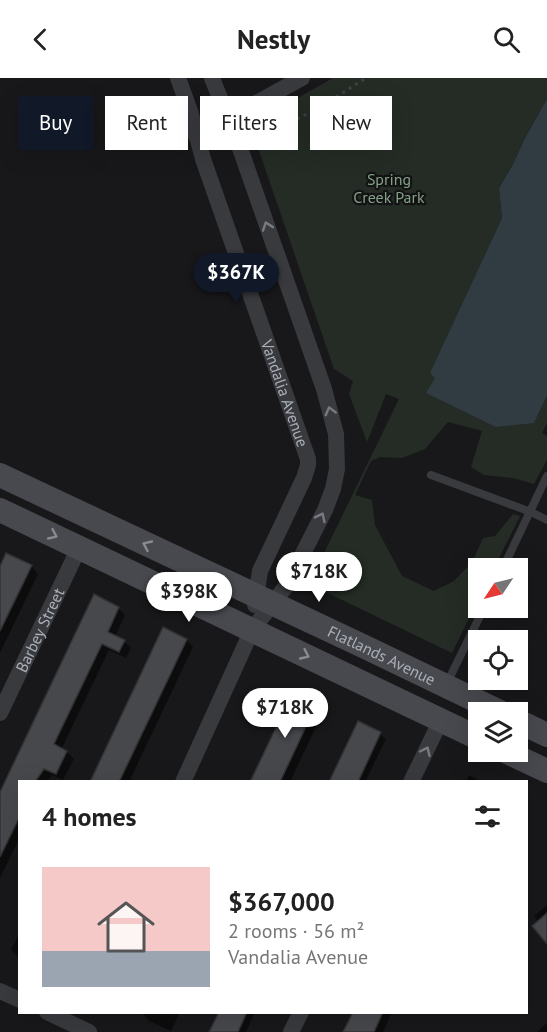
<!DOCTYPE html>
<html lang="en">
<head>
<meta charset="utf-8">
<style>
	body { margin:0; font-family:"PT Sans",sans-serif; background:#f6f6f6; color:#222; height:100vh; display:flex; flex-direction:column; font-size:22px; white-space:nowrap }
	* { box-sizing:border-box; margin:0 }
	p { font-size:20px; color:#767676 }
	.icon { flex:none; width:33px; height:33px; fill:none; stroke:currentColor; stroke-width:2; stroke-linecap:round; stroke-linejoin:round }
	.map { position:relative; flex:1; overflow:hidden }
	.sheet { position:absolute; left:18px; top:702px; width:510px; height:234px; display:flex; flex-direction:column; background:#fff; border-radius:0px; box-shadow:0 6px 24px #0002 }
	.sheet>* { flex:none }
	.hud { position:absolute; left:18px; top:18px; width:512px; height:54px; display:flex; gap:12px }
	.needle { width:39px; rotate:235deg }
	.buttons { position:absolute; left:468px; top:480px; display:grid; gap:12px }
	.buttons a { display:grid; place-items:center; width:60px; height:60px; border-radius:0px; background:#fff; box-shadow:0 6px 24px #0002; font-size:30px }
	.price { position:absolute; translate:-50% -51px; padding:0 14px; border-radius:21px; background:#fff; color:#222; font-size:20px; line-height:39px; filter:drop-shadow(0 2px 3px #0008) }
	.price::after { content:''; position:absolute; left:50%; top:36px; width:18px; height:14px; margin-left:-9px; background:inherit; clip-path:polygon(0 0,100% 0,50% 100%) }
	.price.selected { background:#111827; color:#fff }
	ul { padding:0; list-style:none }
	li { display:flex; align-items:center; gap:18px; height:150px; padding:0 24px }
	li+li { border-top:2px solid #e0e0e0 }
	li span { display:grid; place-items:center; flex:none; width:168px; height:120px; border-radius:0px; color:#555 }
	li>.icon { margin-inline-start:auto }
	span .icon { width:72px; height:72px; fill:#fffc; stroke-width:1 }
	li b { font-size:26px }
	h2 { display:flex; justify-content:space-between; align-items:center; height:72px; padding:0 24px; font-size:26px }
	.tag { padding:0 21px; border-radius:0px; background:#fff; box-shadow:0 6px 24px #0002; font-size:21px; line-height:54px }
	.tag.selected { background:#111827; color:#fff }
	header { display:flex; justify-content:space-between; align-items:center; height:78px; padding:0 24px; background:#fff; font-size:27px; font-weight:600 }
	.map>svg:first-child { display:block }
</style>
</head>
<body>
<header><svg class="icon" aria-label="back" viewBox="0 0 24 24"><path d="M15 5l-7 7 7 7"/></svg>Nestly<svg class="icon" aria-label="search" viewBox="0 0 24 24"><circle cx="10" cy="10" r="6"/><path d="M15 15l6 6"/></svg></header>
<div class="map">
<svg width="547" height="954" viewBox="0 0 547 954">
	<rect width="100%" height="100%" fill="#18181a"/>
	<path fill="#242c25" d="M333 0H547V21L525 60 512 88 499 110 502 140 431 294 534 345 547 318V345L542 355 547 358V382L534 406 513 400 484 397 471 389 482 353 448 344 425 371 402 380 380 379 371 383 355 417 372 422 375 447 402 498 434 513 454 503 472 484 483 460 495 458 513 436 520 438 494 490H478V522L452 575 309 506 399 321 386 316 367 364 349 316 353 303 334 291 258 70 257 63 260 62 263 49 268 46 266 38Z"/>
	<path fill="#313b42" d="M547 21V318L534 345 496 349 426 315 435 300 430 295 502 140 499 110 512 88 525 60Z"/>
	<path fill="#0007" d="M31 488 38 496 0 575V492Z
		M118 530 125 537 115 559 124 563 131 570 126 580 109 572 61 672 67 674 74 681 63 702 52 697 47 704H20V759L0 800V718Z
		M164 551 187 562 193 569 129 704H91Z
		M317 625 324 632 290 704H252Z
		M380 656 386 661 365 704H331Z
		M469 697 482 704H466Z
		M547 827V863L539 844 534 838Z
		M20 854V880L11 872Z
		M142 934H180L171 953 149 943Z
		M220 934H255L246 954H211Z
		M354 934H392L383 954H345Z
		M547 945V954H537Z"/>
	<path fill="#47484c" stroke="#323235" stroke-width="1.5" d="M6 475 32 487 0 553V488Z
		M94 516 119 529 108 554 125 562 119 574 102 566 54 666 67 673 56 696 44 691 35 704H20V738L0 779V714Z
		M163 549 187 561 171 595 119 704H90Z
		M294 612 318 623 280 704H250Z
		M358 643 381 654 376 665 358 704H329Z
		M547 835V866L532 848Z
		M219 934H247L238 954H209Z
		M353 934H383L374 954H343Z"/>
	<g fill="none" stroke-linecap="round" stroke-linejoin="round">
		<path stroke="#3f4145" stroke-width="3" stroke-dasharray="3 4.5" stroke-linecap="butt" d="M249 50 267 56 319 30 366 0"/>
		<path stroke="#393a3e" stroke-width="8" d="M431 397 531 434 547 442
			M503 490 547 398
			M446 607 484 530"/>
		<g stroke="#393a3e" stroke-width="16">
			<path id="s1" d="M178 0 190 33 203 81 308 381V387L304 400 260 493 255 527"/>
			<path d="M196 58 302 0"/>
			<path id="s2" d="M0 635 79 470"/>
			<path d="M183 704 252 552 287 507 325 432 333 411 337 391 336 356 324 311 241 73 212 0"/>
			<path d="M411 704 441 642"/>
			<path d="M0 913 20 922"/>
			<path d="M47 934 89 954"/>
			<path d="M291 954 301 934"/>
		</g>
		<g stroke="#47494e" stroke-width="24">
			<path id="s3" d="M0 397 365 569 500 634"/>
			<path d="M0 432 478 660"/>
			<path d="M518 643 547 657"/>
			<path d="M507 674 547 693"/>
		</g>
	</g>
	<defs><path id="oneway-chevron" d="M-2-3.5L2.5 0L-2 3.5" fill="none" stroke-width="1.6" stroke-linecap="round" stroke-linejoin="round" transform="scale(1.5)"/></defs>
	<g stroke="#787a81">
		<use href="#oneway-chevron" transform="translate(267 148) rotate(-109)"/>
		<use href="#oneway-chevron" transform="translate(330 333) rotate(-105)"/>
		<use href="#oneway-chevron" transform="translate(321 439) rotate(-64)"/>
		<use href="#oneway-chevron" transform="translate(426 673) rotate(-65)"/>
	</g>
	<g stroke="#888b93">
		<use href="#oneway-chevron" transform="translate(53 457) rotate(25)"/>
		<use href="#oneway-chevron" transform="translate(147 467) rotate(-155)"/>
		<use href="#oneway-chevron" transform="translate(305 577) rotate(25)"/>
	</g>
	<g text-anchor="middle" stroke-width="4.5" stroke-linejoin="round" paint-order="stroke">
		<g font-size="16" fill="#83a285" stroke="#131315">
			<text x="389" y="107">Spring<tspan x="389" dy="18">Creek Park</tspan></text>
		</g>
		<g font-size="16" fill="#abafb8" stroke="#131315">
			<text dy="6" stroke="none"><textPath href="#s1" startOffset="333">Vandalia Avenue</textPath></text>
			<text dy="6" stroke="none"><textPath href="#s2" startOffset="92">Barbey Street</textPath></text>
			<text dy="6" stroke="none"><textPath href="#s3" startOffset="422">Flatlands Avenue</textPath></text>
		</g>
	</g>
</svg>
<div class="buttons">
<a><svg class="needle" viewBox="-14 -14 28 28"><path d="M0-13l5 13h-10z" fill="#e53935"/><path d="M0 13l5-13h-10z" fill="#767676"/></svg></a>
<a><svg class="icon" aria-label="locate" viewBox="0 0 24 24"><circle cx="12" cy="12" r="6"/><path d="M12 2v4M12 18v4M2 12h4M18 12h4"/></svg></a>
<a><svg class="icon" aria-label="layers" viewBox="0 0 24 24"><path d="M12 4l9 5-9 5-9-5zM3 14l9 5 9-5"/></svg></a>
</div>
<b class="price selected" style="left:236px;top:226px">$367K</b>
<b class="price" style="left:319px;top:525px">$718K</b>
<b class="price" style="left:189px;top:545px">$398K</b>
<b class="price" style="left:285px;top:661px">$718K</b>
<div class="hud">
<a class="tag selected">Buy</a>
<a class="tag">Rent</a>
<a class="tag">Filters</a>
<a class="tag">New</a>
</div>
<section class="sheet">
<h2>4 homes<svg class="icon" aria-label="filters" viewBox="0 0 24 24"><path d="M4 7h16M4 17h16"/><circle cx="9" cy="7" r="2"/><circle cx="15" cy="17" r="2"/></svg></h2>
<ul>
<li><span style="background:linear-gradient(#f6c9c9 70%,#9aa5b1 0)"><svg class="icon" aria-label="home" viewBox="0 0 24 24"><path d="M3 11l9-7 9 7M6 9v11h12V9"/></svg></span><div><b>$367,000</b><p>2 rooms · 56 m²</p><p>Vandalia Avenue</p></div></li>
</ul>
</section>
</div>
</body>
</html>
